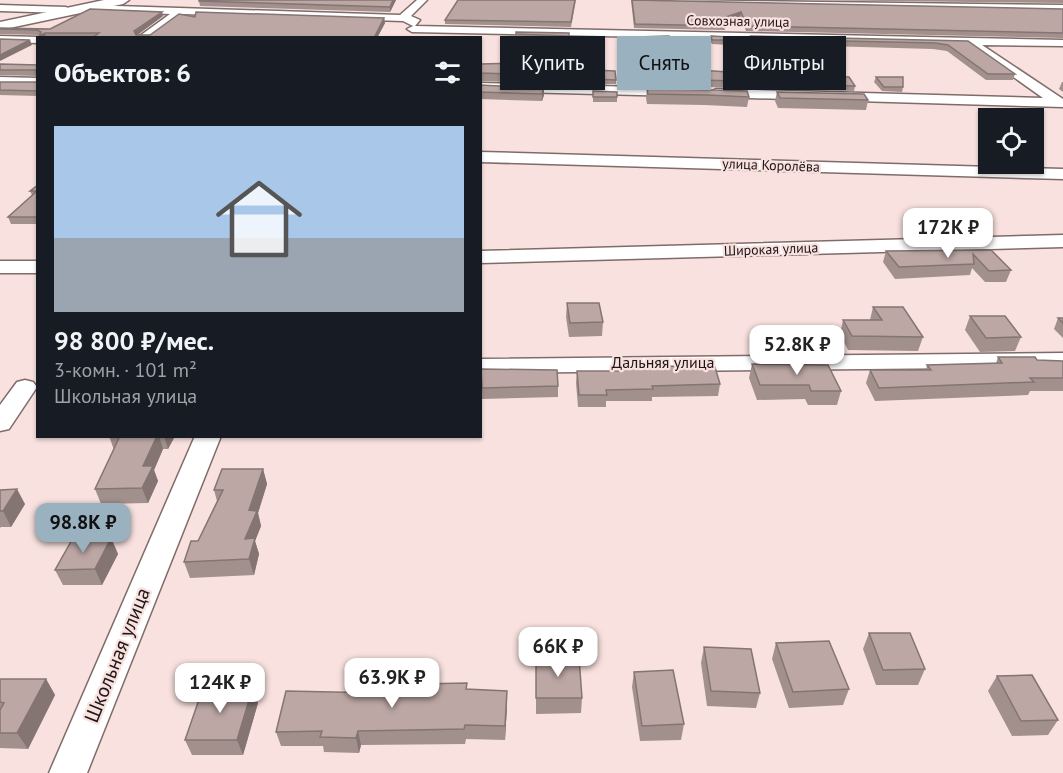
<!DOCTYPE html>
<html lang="ru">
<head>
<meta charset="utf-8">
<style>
	body { margin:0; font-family:"PT Sans",sans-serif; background:#242831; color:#f1f3f6; height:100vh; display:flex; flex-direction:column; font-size:22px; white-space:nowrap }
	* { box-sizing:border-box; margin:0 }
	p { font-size:20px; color:#9ea1a6 }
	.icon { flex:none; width:33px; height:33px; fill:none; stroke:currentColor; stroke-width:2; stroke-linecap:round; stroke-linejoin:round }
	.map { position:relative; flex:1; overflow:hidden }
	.sheet { position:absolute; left:36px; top:36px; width:446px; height:402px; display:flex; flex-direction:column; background:#171b24; border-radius:0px; box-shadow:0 2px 4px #0004 }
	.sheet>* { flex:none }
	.banner { position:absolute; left:500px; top:36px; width:472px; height:54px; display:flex; gap:12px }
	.controls { position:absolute; left:978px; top:108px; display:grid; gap:12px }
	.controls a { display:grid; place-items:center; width:66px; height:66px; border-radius:0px; background:#171b24; box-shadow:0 2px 4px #0004; font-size:30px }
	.price { position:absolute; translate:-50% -51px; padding:0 14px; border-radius:12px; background:#fff; color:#222; font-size:20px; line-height:39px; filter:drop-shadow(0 2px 3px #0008) }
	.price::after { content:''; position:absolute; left:50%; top:36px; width:18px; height:14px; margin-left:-9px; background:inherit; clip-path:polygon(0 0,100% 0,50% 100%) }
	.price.selected { background:#9ab2c0; color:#111 }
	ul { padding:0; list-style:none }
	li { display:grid; align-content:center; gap:12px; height:318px; padding:0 18px }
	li+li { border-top:2px solid #363941 }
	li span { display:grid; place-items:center; height:186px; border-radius:0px; color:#555 }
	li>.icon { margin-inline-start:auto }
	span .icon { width:108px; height:108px; fill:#fffc; stroke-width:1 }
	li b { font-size:26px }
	h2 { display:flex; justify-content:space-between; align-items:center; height:72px; padding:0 18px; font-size:26px }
	.tag { padding:0 21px; border-radius:0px; background:#171b24; box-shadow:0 2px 4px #0004; font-size:21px; line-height:54px }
	.tag.selected { background:#9ab2c0; color:#111 }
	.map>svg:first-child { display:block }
</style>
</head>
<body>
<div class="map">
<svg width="1063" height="773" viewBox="0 0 1063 773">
	<rect width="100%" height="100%" fill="#f8e1de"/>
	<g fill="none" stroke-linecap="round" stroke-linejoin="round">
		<defs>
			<path id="street" d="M417 0H427L411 16 420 20 415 26 1063 40V46L982 45 1063 99V107L716 97 710 93 716 89 1043 98 967 44 412 32 407 29 413 26 403 21 183 14 150 38H137L170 14 86 11 81 8 86 5 400 15Z
				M663 0 1063 5V11L668 3Z
				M0 5 66 7 71 10 66 13 0 11Z
				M0 36 38 37 41 38H38V43L0 42Z
				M0 77 38 78V86L0 85Z
				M480 83 679 88 685 92 679 96 480 91Z
				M480 152 1063 169V179L480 162Z
				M1063 235V247L480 263V251Z
				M0 261H38V273H0Z
				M1063 353V367L480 373V359Z
				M25 380 33 382 37 387 9 429 0 431V405L17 382Z
				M195 436H221L87 773H49Z"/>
			<path id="secondary" d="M104 0H129L123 4 0 30V22Z"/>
		</defs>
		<use href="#street" stroke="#7f6c69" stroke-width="3"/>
		<use href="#secondary" stroke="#7f6c69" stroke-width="3"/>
		<use href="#street" fill="#fff" fill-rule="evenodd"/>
		<use href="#secondary" fill="#fff" fill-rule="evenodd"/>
	</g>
	<path fill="#a2908d" d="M396 0 390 12 200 6 199 1Z
		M576 0 571 27 445 24V20Z
		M631 0 1063 9V38L746 31 740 17 724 22 725 26V30L634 28Z
		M801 0H1063V3Z
		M162 12 163 16 137 35H150L195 17 384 18 385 23 377 38H39V35L0 34V28L50 29Z
		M516 32 569 33 568 41 516 38Z
		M669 36 670 44 653 43V41H637V37Z
		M711 36 729 40V45L712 44 710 41Z
		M751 36 968 41 1015 74 1013 80H986L947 51 933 49 752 44 751 42Z
		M0 64 38 65 37 76 0 75Z
		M480 64 551 66V73L548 83 480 81Z
		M643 69 742 81 741 88 644 85 642 75Z
		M594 70 616 80V84H593Z
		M810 75 855 86 854 91 770 88 767 80V76L809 77Z
		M876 77 903 87 902 92 882 91 874 82Z
		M0 82H38V96L0 95Z
		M1062 82H1063V92L1059 89Z
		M480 85 544 88V95L542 101 480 99Z
		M647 88 749 97 747 107 705 105 647 104 646 98Z
		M593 91 617 97V102H593Z
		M777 92 868 100 866 110 778 108 775 101Z
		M38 185V224H11L8 217 32 195 30 191Z
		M991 250 1011 270 1006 282H985L972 268 970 275 895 279 883 262 886 251Z
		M567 303 603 322 602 336 569 337 566 317Z
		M873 307 923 337 918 351 848 350 840 334 843 320H870Z
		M970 316 1021 337 1015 351 980 352 965 330Z
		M1058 318H1063V338L1054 329Z
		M998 357 1037 360 1063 361V391H1030L1028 395 875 401 866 383 870 370H926L927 365 996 363Z
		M752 364 841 391 837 405H808L805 399 757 400 749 378Z
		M663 366 720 384 718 396 652 397V401H606V407H578L576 383 577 371H619L620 368H662Z
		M481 369 558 386V397L482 399Z
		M109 436H175L168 449H163L154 470 158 481 148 503 101 504 95 489 114 450Z
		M263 469 267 484 258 513 261 526 255 541 259 554 254 575 190 578 184 562 198 541 217 501 214 490Z
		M0 490 25 504 11 527H1L0 528Z
		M111 538 118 554 102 585H63L55 570Z
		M869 633 925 669 918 685H876L863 649Z
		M776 643 849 689 843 705 789 708 772 659Z
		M704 647 760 693 756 708 707 706 701 663Z
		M536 658 582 698 581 713 536 714Z
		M634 672 684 724 681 740 640 741 632 687Z
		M997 676 1058 720 1048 735 1012 736 988 691Z
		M0 679H46L55 695 28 749 0 748Z
		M417 684 467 689 507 691V705L505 740 466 739 465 744 361 745 359 753 324 752 323 746H281L276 732 380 693Z
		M258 703 243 755H192L185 740Z"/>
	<path fill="#847573" d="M393 0H396L390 12V7Z
		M162 12 163 16 136 36 134 31Z
		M741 12 740 17 722 23 723 18Z
		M384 18 385 23 377 38H374Z
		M45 33 46 38H39V36Z
		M30 40 32 45 0 61V55Z
		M551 66V73L548 83V75Z
		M544 88V95L542 101V94Z
		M157 436H159L163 449 154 470 158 481 148 503 142 488 143 466Z
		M164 436H175L168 449Z
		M263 469 267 484 258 513 261 526 255 541 259 554 254 575 249 559 245 539 249 510Z
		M17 489 25 504 11 527 3 511Z
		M111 538 118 554 102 585 95 569Z
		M46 679 55 695 28 749 17 733Z
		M253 687 258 703 243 755 237 740Z
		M507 691V705L505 740V726Z
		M358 731 361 745 359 753 356 738Z"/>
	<path fill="#bca7a4" stroke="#847573" stroke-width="1.5" d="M199 0H393L390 7 199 1Z
		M458 0H575L571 22 445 20Z
		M632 0 1063 9V33L747 26 741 12 723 18 725 26 635 24Z
		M90 9 162 12 134 31 136 35H150L179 14 195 17 196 12 384 18 374 38H92L99 33H45L39 36 41 32 37 30 0 29V28L50 29Z
		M516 32 569 33V36L516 34Z
		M669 36 670 39H653V37H637Z
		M711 36 728 37 729 40H712Z
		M751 36 968 41 1015 74H988L948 45 935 43 753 39Z
		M0 39 30 40 0 55Z
		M523 63 551 66 548 75 480 73V64Z
		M0 64 38 65V81L36 70H0Z
		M643 69 714 71 740 73 742 81 645 79Z
		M594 70 615 71 616 80 594 79Z
		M810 75 849 77 855 86 771 84 767 76 811 77Z
		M876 77H903V87H884Z
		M0 82H38V91L0 90Z
		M480 85 544 88 542 94 480 92Z
		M647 88 747 91 749 97 707 95 648 94Z
		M593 91 617 92V97H593Z
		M777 92 864 94 868 100 780 98Z
		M38 185V217H8L37 191H30Z
		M991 250 1011 270 989 271 973 254 974 264 899 267 886 251Z
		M567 303H599L603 322 570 323Z
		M873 307H903L923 337 852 336 843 320H882Z
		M970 316H1005L1021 337 986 338Z
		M1058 318H1063V323Z
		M998 357H1035L1037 360 1063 361V378H1030L1034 382 879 388 870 370H931L927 365 1002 363Z
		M752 364 828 365 841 391H811L809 385H760Z
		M663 366 715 367 720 384 652 386 653 389 606 390 607 395H579L577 371H620V368H663Z
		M481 369 557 370 558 386 482 388Z
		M120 436H157L143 466H153L142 488 95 489Z
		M222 469H263L249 510 257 511 245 539 255 538 249 559 184 562 191 541H198L223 490H214Z
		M17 489 3 511H0V490Z
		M73 538H111L95 569 55 570Z
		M869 633H910L925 669 883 670Z
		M829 641 849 689 793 692 776 643Z
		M704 647 751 649 760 693 711 691Z
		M579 657 582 698H536V658Z
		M673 670 684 724 642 726 634 672Z
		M1032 675 1058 720 1021 721 997 676Z
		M0 679H46L17 733H0V710L4 703 0 702Z
		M417 679V684L467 683 466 689 507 691 505 726 465 725 464 729 358 731 356 738 320 737 322 731 276 732 286 691 380 693 381 681Z
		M253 687 237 740H185L203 688Z"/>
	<g text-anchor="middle" stroke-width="4.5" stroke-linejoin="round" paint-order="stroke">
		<g font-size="14" fill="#1e1716" stroke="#f8e1de">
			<text transform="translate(738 21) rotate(1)" y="5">Совхозная улица</text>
			<text transform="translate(771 165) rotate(2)" y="5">улица Королёва</text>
			<text transform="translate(771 249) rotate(-2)" y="5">Широкая улица</text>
		</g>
		<g font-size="16" fill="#1e1716" stroke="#f8e1de">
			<text x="663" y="368">Дальняя улица</text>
		</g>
		<g font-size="20" fill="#1e1716" stroke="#f8e1de">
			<text transform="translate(117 655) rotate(-68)" y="7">Школьная улица</text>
		</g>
	</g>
</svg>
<div class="controls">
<a><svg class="icon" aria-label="locate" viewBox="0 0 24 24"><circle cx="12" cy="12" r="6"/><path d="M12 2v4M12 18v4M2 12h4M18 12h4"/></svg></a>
</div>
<b class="price" style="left:948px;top:259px">172K ₽</b>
<b class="price" style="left:797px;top:376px">52.8K ₽</b>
<b class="price selected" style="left:83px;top:554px">98.8K ₽</b>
<b class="price" style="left:558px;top:678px">66K ₽</b>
<b class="price" style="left:392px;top:709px">63.9K ₽</b>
<b class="price" style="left:220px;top:714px">124K ₽</b>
<div class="banner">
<a class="tag">Купить</a>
<a class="tag selected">Снять</a>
<a class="tag">Фильтры</a>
</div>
<section class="sheet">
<h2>Объектов: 6<svg class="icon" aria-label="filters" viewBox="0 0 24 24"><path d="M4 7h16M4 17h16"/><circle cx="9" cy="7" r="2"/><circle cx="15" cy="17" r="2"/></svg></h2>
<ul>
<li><span style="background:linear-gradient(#a9c7e8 60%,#9aa5b1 0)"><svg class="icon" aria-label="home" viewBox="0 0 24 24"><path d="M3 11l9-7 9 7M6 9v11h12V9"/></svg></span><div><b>98 800 ₽/мес.</b><p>3-комн. · 101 m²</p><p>Школьная улица</p></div></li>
</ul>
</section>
</div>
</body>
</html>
